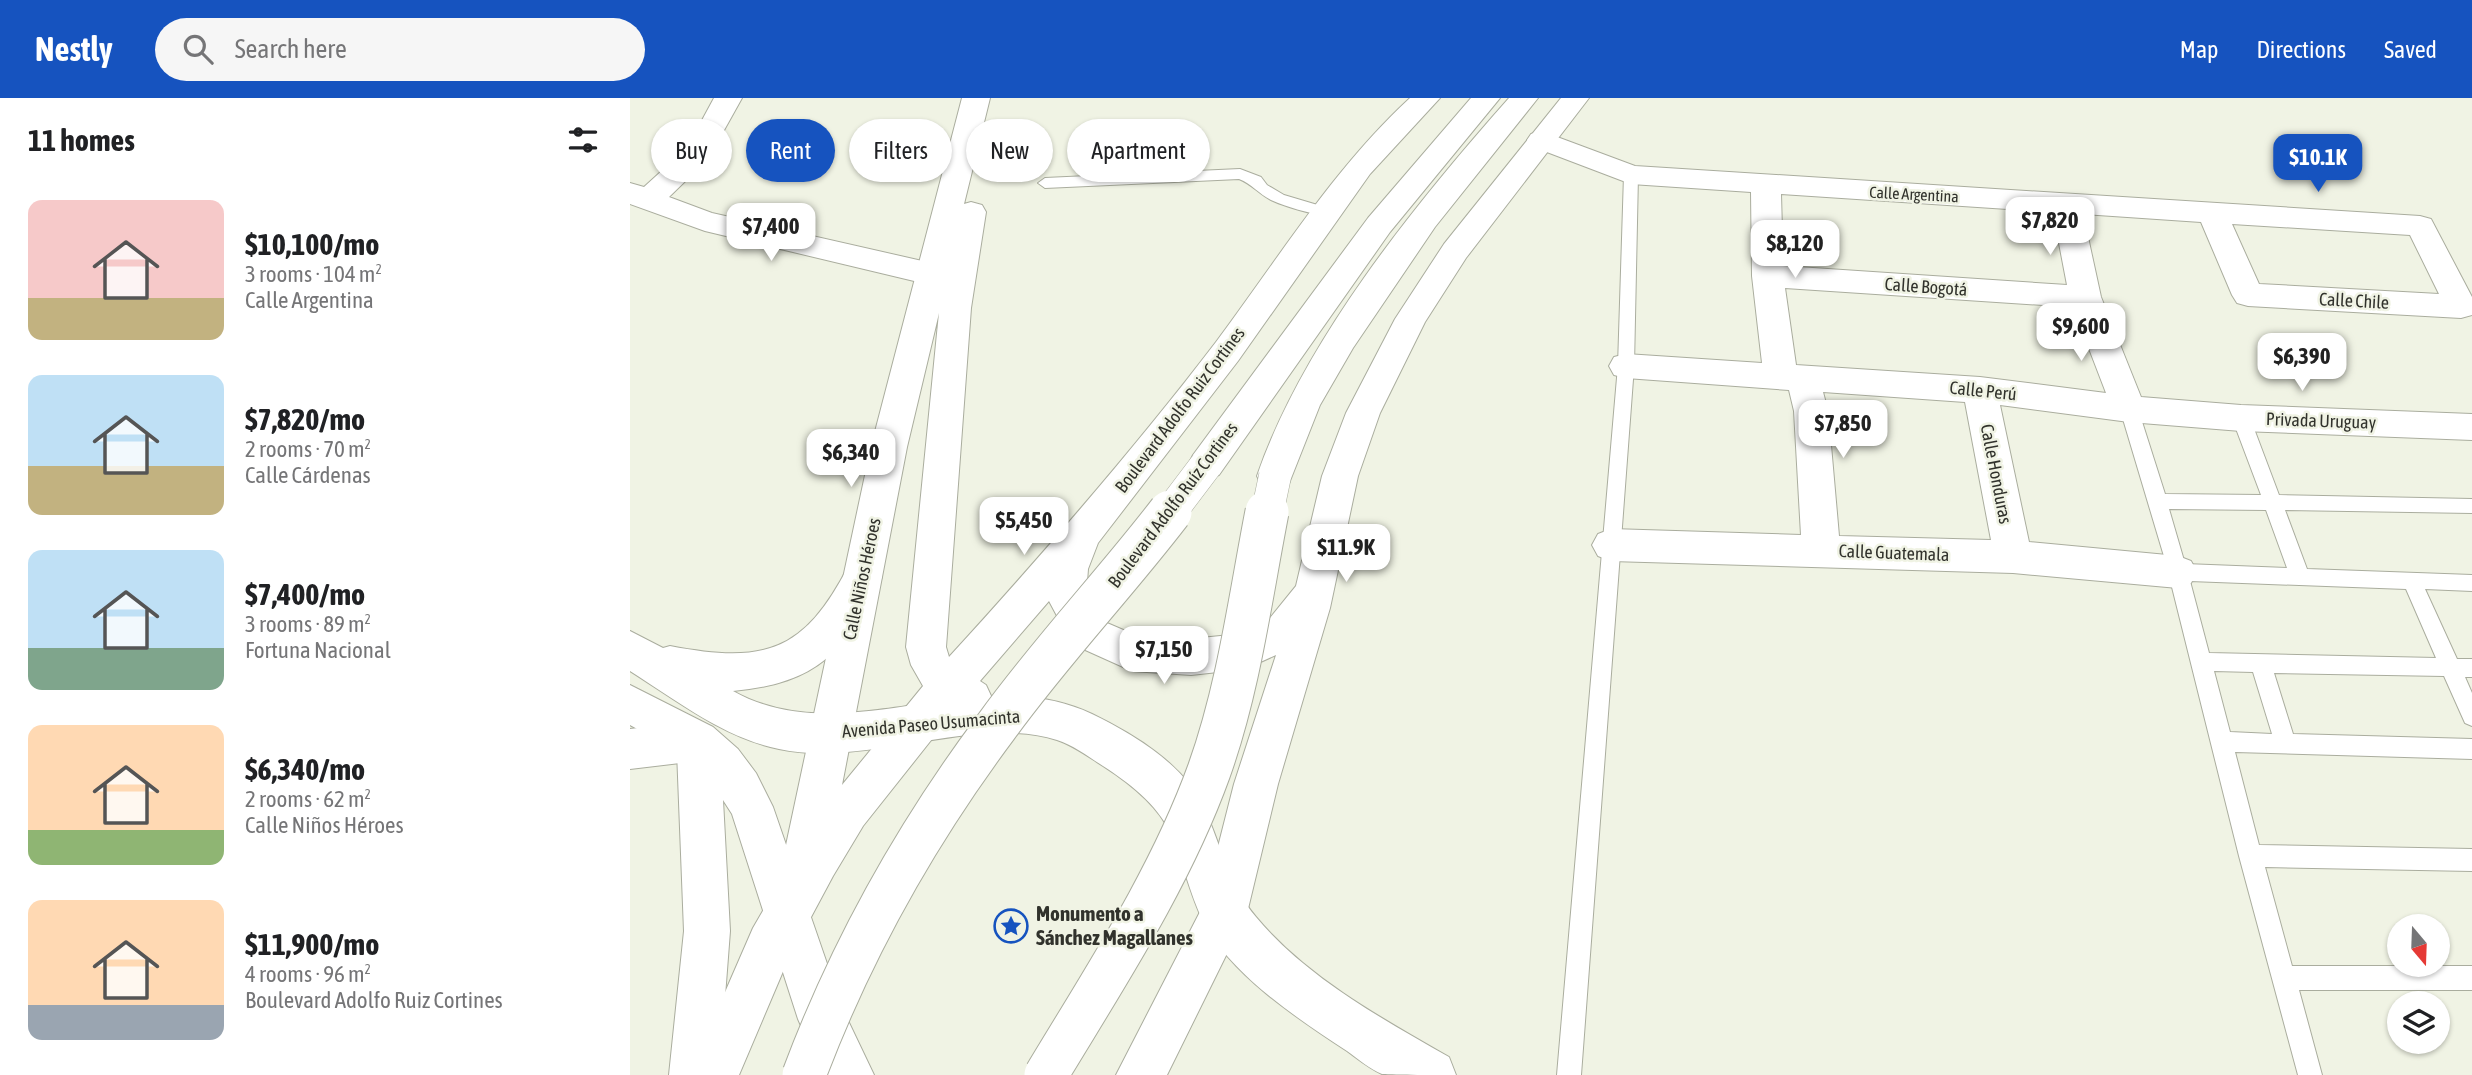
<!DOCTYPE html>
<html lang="en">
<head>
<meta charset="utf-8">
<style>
	body { margin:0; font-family:"Asap Condensed",sans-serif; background:#f6f6f6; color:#202124; height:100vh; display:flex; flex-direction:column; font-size:26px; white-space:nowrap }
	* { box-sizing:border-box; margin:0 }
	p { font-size:23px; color:#757577 }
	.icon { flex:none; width:38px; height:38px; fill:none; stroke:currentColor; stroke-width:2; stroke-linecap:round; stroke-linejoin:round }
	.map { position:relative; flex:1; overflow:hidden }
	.drawer { display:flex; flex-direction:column; background:#fff; width:630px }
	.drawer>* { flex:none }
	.top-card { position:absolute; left:21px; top:21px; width:665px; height:63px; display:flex; gap:14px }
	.needle { width:46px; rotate:161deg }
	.controls { position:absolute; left:1757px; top:816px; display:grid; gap:14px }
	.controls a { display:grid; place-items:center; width:63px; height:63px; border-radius:50%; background:#fff; box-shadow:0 2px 5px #0004; font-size:35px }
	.price { position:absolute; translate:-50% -60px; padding:0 16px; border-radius:14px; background:#fff; color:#222; font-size:23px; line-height:46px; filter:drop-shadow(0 2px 4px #0008) }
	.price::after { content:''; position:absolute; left:50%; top:42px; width:21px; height:16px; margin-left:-10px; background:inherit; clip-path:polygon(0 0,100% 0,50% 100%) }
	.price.on { background:#1653bf; color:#fff }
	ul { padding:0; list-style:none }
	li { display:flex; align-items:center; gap:21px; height:175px; padding:0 28px }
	li span { display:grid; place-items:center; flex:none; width:196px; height:140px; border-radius:14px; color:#555 }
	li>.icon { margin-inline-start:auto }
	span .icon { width:84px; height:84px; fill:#fffc; stroke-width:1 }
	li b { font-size:30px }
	h2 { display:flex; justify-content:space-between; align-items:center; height:84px; padding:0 28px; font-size:30px }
	.pill { padding:0 24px; border-radius:32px; background:#fff; box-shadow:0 2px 5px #0004; font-size:24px; line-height:63px }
	.pill.on { background:#1653bf; color:#fff }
	header { display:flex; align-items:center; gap:42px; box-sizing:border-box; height:98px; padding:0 35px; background:#1653bf; color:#fff }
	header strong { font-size:33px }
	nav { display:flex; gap:38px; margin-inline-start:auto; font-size:24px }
	.search { width:490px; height:63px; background:#f6f6f6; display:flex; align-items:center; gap:18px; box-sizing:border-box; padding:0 24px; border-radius:38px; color:#757577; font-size:26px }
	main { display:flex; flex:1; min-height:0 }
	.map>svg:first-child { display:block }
</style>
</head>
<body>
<header>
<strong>Nestly</strong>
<div class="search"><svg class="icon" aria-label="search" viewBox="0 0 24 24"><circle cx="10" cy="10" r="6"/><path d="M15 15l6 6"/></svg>Search here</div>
<nav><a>Map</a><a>Directions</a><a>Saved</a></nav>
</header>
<main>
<section class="drawer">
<h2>11 homes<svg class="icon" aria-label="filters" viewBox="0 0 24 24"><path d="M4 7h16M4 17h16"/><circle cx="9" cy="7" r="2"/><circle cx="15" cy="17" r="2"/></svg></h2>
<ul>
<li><span style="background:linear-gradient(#f6c9c9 70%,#c2b280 0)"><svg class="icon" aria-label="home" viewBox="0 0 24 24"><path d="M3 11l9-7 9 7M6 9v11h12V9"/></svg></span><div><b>$10,100/mo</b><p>3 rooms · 104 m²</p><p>Calle Argentina</p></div></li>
<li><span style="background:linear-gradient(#bfe0f5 65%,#c2b280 0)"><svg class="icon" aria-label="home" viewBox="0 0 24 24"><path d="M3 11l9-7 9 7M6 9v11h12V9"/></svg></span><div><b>$7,820/mo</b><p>2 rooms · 70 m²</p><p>Calle Cárdenas</p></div></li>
<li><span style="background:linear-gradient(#bfe0f5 70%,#7fa58c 0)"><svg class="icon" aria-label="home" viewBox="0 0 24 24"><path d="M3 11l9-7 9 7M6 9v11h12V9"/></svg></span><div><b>$7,400/mo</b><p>3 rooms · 89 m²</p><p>Fortuna Nacional</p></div></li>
<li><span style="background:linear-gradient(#ffd9b3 75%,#8fb573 0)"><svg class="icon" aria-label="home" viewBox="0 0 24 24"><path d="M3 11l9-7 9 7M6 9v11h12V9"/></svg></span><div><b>$6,340/mo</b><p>2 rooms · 62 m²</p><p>Calle Niños Héroes</p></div></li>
<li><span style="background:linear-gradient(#ffd9b3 75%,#9aa5b1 0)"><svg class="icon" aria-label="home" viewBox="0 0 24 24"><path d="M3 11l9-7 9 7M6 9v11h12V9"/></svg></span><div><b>$11,900/mo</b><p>4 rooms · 96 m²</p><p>Boulevard Adolfo Ruiz Cortines</p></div></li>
</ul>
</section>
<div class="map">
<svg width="1842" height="977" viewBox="0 0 1842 977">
	<rect width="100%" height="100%" fill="#f0f3e4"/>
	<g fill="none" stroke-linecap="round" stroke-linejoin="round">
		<defs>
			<path id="service" d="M610 71 631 79 637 87 654 97 701 111 703 114 696 119C678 114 658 110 641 102 629 96 622 86 609 81L415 90 408 85 415 80Z
				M1001 72 1008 77 1004 268 951 977H927L988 268 994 77Z
				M1499 304 1505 306 1508 311 1535 396 1631 397 1602 320 1605 315H1617L1620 320 1649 397 1842 401V415L1655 412 1677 471 1842 477V493L1795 491 1827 561H1842V579H1835L1842 595V628L1835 625 1814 578 1644 575 1663 636 1842 641V661L1605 654 1629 747 1842 751V773L1635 769 1662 868H1842V892H1669L1692 977H1668L1609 758 1536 465 1490 311 1493 306ZM1539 411 1636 412 1657 470 1555 466ZM1560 483 1776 491 1806 560 1579 555ZM1584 573 1623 574 1642 636 1600 634Z"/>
			<path id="minor" d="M84 0H112L78 61 39 99 82 115 301 165H330L341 168 346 176 341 184 330 187H301L75 133 0 106V85L14 89 57 50Z
				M911 33 1005 68 1790 118 1801 121 1842 199V217L1831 220 1618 208 1607 205 1602 197 1571 124 1453 116 1471 199 1511 299 1611 307 1842 316V342L1611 333 1499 324 1370 307 1399 444 1548 458 1561 463 1567 474 1561 485 1548 490 1383 475 981 463 968 458 962 447 968 436 981 431 1171 437 1164 313 1159 292 996 280 984 277 979 268 984 259 996 256 1132 265 1122 178 1121 94 1001 86 901 48 897 42 901 36ZM1151 96 1423 114 1437 187 1153 168ZM1602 126 1780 137 1809 196 1629 186ZM1155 190 1443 209 1476 295 1350 279 1166 267ZM1193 294 1335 304 1361 442 1209 438 1198 313Z
				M67 623 82 629 88 643 82 657 67 663 0 671V631Z"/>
			<path id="secondary" d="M332 0H360L334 106 341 104 352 107 356 114 341 210 316 549 319 559C412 457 502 354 586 244 648 161 704 70 780 0H810L740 76 608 263 468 445 458 471 456 497 470 522 505 537 561 541 610 536 640 520 666 488 692 378 716 315 765 221 814 146 931 0H959L836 160 795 224 750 315 728 378 700 510 648 686 617 815 537 977H486L573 808 604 686 646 557 615 571 561 577 502 573 442 546 419 503 350 583 356 587 362 600 356 613 341 619 325 612 233 728 203 778 157 864 109 977H59L123 830 155 775 152 766 241 349ZM309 215 276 549 281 567 293 588 212 687 277 349Z"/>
			<path id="primary" d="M233 463 247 467 252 479C216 553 189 585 103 593 215 656 347 561 462 616 503 636 554 666 574 710 591 747 599 787 626 819 676 879 752 921 819 959L826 977C810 977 764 977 752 976 740 971 728 961 717 953 668 921 600 876 573 823 559 794 553 763 540 734 527 706 498 684 473 668 459 659 443 647 427 642 344 616 237 670 149 651 94 640 46 602 0 573V533L33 550 40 548C134 566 174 555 219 467Z
				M0 587 83 629 108 651 126 675 143 709 213 912 244 977H193L168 921 102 716 93 702 100 833 89 977H39L54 833 47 653 0 627Z"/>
			<path id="trunk" d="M841 0H870L760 134 589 377 576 381 563 377 558 367 563 357 738 120Z
				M879 0H908L805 129 723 250 690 307 658 388 645 392 632 388 627 378C673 244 785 106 879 0Z"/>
		</defs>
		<use href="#service" stroke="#aaad9e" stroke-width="2"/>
		<use href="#minor" stroke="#aaad9e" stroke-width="2"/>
		<use href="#secondary" stroke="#aaad9e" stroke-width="2"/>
		<use href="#primary" stroke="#aaad9e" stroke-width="2"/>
		<use href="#trunk" stroke="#aaad9e" stroke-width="2"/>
		<use href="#service" fill="#fff" fill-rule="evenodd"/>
		<use href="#minor" fill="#fff" fill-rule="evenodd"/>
		<use href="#secondary" fill="#fff" fill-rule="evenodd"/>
		<use href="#primary" fill="#fff" fill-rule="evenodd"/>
		<use href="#trunk" fill="#fff" fill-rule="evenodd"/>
		<defs>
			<path id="trunk-bridge-far1" d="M539 416 576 367
				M637 416 645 378"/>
			<path id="trunk-bridge" d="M174 977C221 852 286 736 366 629 420 554 484 487 540 414
				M416 977C475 879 540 781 579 673 609 589 620 501 637 414"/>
		</defs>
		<use href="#trunk-bridge-far1" stroke="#aaad9e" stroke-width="33" stroke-linecap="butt"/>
		<use href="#trunk-bridge" stroke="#aaad9e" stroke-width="45" stroke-linecap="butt"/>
		<use href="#trunk-bridge-far1" stroke="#fff" stroke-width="32"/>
		<use href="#trunk-bridge" stroke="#fff" stroke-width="43"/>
	</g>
	<defs>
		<symbol id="sight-ring" viewBox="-11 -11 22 22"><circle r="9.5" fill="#f0f3e4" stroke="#1653bf" stroke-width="1.5"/><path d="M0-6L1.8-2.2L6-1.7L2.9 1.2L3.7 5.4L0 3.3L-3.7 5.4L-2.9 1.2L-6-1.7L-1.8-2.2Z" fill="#1653bf"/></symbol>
	</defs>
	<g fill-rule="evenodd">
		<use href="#sight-ring" x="362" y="809" width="38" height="38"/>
	</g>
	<g text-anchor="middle" stroke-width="5" stroke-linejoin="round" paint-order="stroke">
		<g font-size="16" fill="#31322c" stroke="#f0f3e4">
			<text transform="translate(1284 96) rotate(3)" y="6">Calle Argentina</text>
		</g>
		<g font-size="18" fill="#31322c" stroke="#f0f3e4">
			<text transform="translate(1296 189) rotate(4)" y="6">Calle Bogotá</text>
			<text transform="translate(1724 203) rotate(3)" y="6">Calle Chile</text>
			<text transform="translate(1353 293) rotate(6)" y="6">Calle Perú</text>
			<text transform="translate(550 312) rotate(-53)" y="6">Boulevard Adolfo Ruiz Cortines</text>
			<text transform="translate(1691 323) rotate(2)" y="6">Privada Uruguay</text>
			<text transform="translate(1366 376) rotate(79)" y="6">Calle Honduras</text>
			<text transform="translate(543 407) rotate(-53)" y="6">Boulevard Adolfo Ruíz Cortines</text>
			<text transform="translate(1264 455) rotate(2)" y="6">Calle Guatemala</text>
			<text transform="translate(232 481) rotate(-78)" y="6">Calle Niños Héroes</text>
			<text transform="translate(301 626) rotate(-5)" y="6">Avenida Paseo Usumacinta</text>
		</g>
		<g font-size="21" font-weight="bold" fill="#31322c" stroke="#f0f3e4" text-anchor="start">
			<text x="406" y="823">Monumento a<tspan x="406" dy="24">Sánchez Magallanes</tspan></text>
		</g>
	</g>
</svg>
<div class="controls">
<a><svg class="needle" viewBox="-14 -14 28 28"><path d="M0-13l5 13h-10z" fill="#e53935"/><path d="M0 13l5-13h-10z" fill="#757577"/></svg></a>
<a><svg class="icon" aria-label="layers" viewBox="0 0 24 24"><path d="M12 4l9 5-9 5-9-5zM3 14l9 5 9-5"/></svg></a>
</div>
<b class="price on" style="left:1688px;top:96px">$10.1K</b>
<b class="price" style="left:1420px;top:159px">$7,820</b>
<b class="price" style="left:141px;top:165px">$7,400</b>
<b class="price" style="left:1165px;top:182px">$8,120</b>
<b class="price" style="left:1451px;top:265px">$9,600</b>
<b class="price" style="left:1672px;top:295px">$6,390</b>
<b class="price" style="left:1213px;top:362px">$7,850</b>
<b class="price" style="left:221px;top:391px">$6,340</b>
<b class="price" style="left:394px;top:459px">$5,450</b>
<b class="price" style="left:716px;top:486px">$11.9K</b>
<b class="price" style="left:534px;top:588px">$7,150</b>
<div class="top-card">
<a class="pill">Buy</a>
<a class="pill on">Rent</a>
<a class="pill">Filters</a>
<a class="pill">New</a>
<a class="pill">Apartment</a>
</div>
</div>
</main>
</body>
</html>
